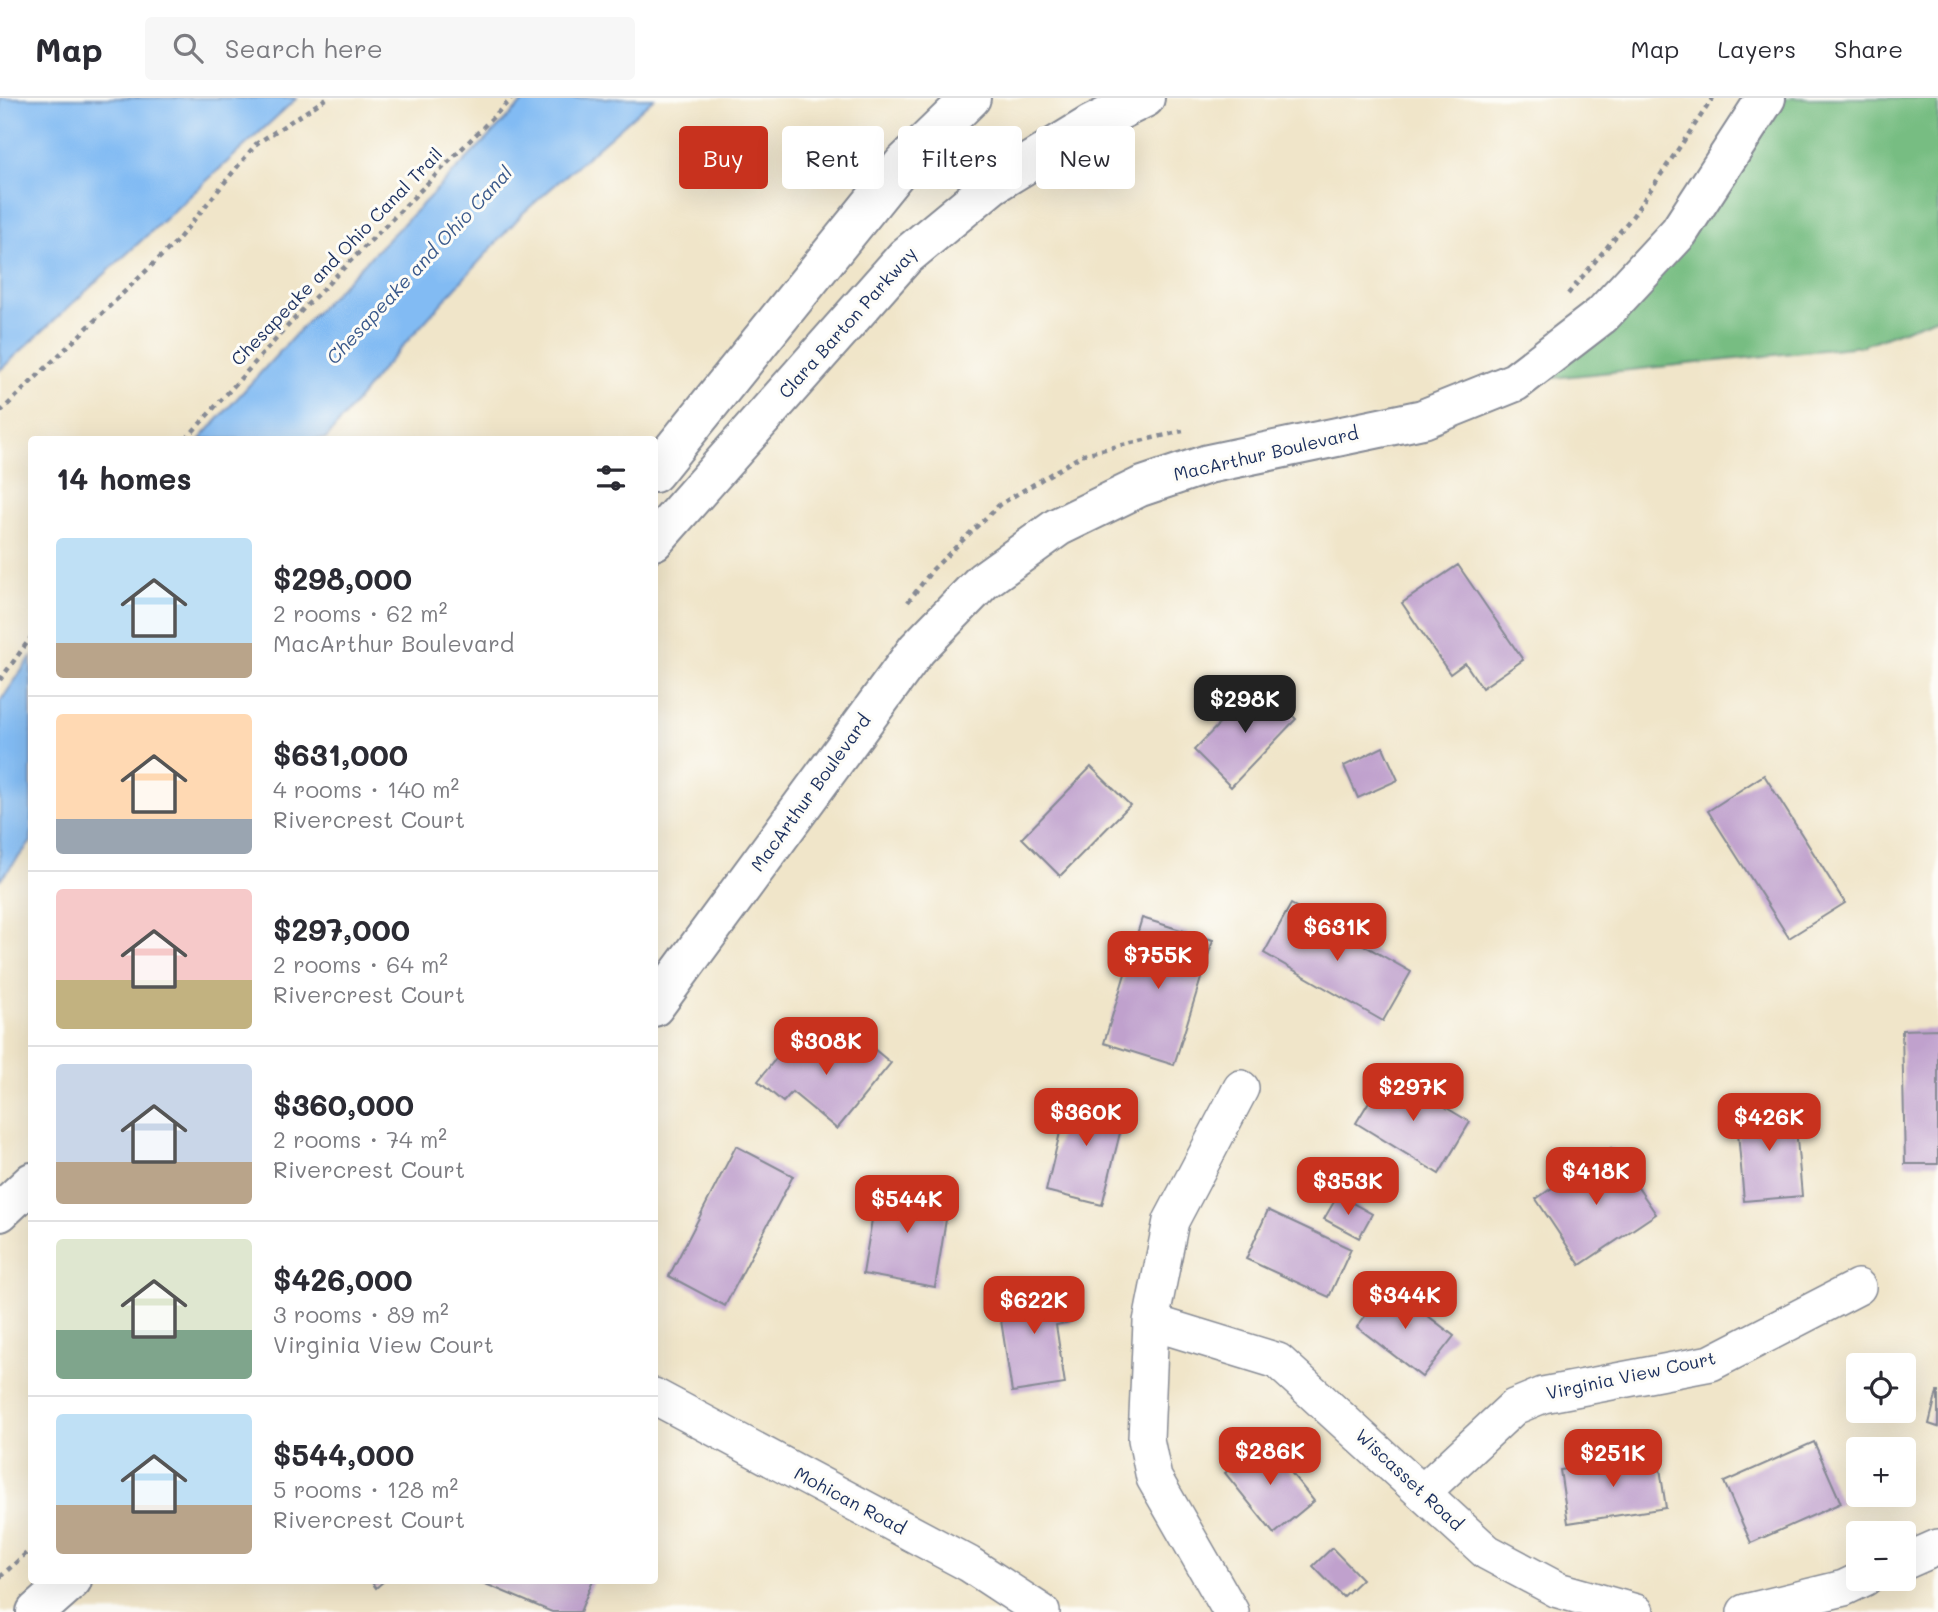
<!DOCTYPE html>
<html lang="en">
<head>
<meta charset="utf-8">
<style>
	body { margin:0; font-family:Mali,sans-serif; background:#f7f7f7; color:#2b2b33; height:100vh; display:flex; flex-direction:column; font-size:26px; white-space:nowrap }
	* { box-sizing:border-box; margin:0 }
	p { font-size:23px; color:#7c7c81 }
	.icon { flex:none; width:38px; height:38px; fill:none; stroke:currentColor; stroke-width:2; stroke-linecap:round; stroke-linejoin:round }
	.map { position:relative; flex:1; overflow:hidden }
	.drawer { position:absolute; left:28px; top:338px; width:630px; height:1148px; display:flex; flex-direction:column; background:#fff; border-radius:7px; box-shadow:0 7px 28px #0002 }
	.drawer>* { flex:none }
	.hud { position:absolute; left:679px; top:28px; width:665px; height:63px; display:flex; gap:14px }
	.controls { position:absolute; left:1846px; top:1255px; display:grid; gap:14px }
	.controls a { display:grid; place-items:center; width:70px; height:70px; border-radius:7px; background:#fff; box-shadow:0 7px 28px #0002; font-size:35px }
	.price { position:absolute; translate:-50% -60px; padding:0 16px; border-radius:14px; background:#c8321e; color:#fff; font-size:23px; line-height:46px; filter:drop-shadow(0 2px 4px #0008) }
	.price::after { content:''; position:absolute; left:50%; top:42px; width:21px; height:16px; margin-left:-10px; background:inherit; clip-path:polygon(0 0,100% 0,50% 100%) }
	.price.on { background:#222; color:#fff }
	ul { padding:0; list-style:none }
	li { display:flex; align-items:center; gap:21px; height:175px; padding:0 28px }
	li+li { border-top:2px solid #e1e1e2 }
	li span { display:grid; place-items:center; flex:none; width:196px; height:140px; border-radius:7px; color:#555 }
	li>.icon { margin-inline-start:auto }
	span .icon { width:84px; height:84px; fill:#fffc; stroke-width:1 }
	li b { font-size:30px }
	h2 { display:flex; justify-content:space-between; align-items:center; height:84px; padding:0 28px; font-size:30px }
	.chip { padding:0 24px; border-radius:7px; background:#fff; box-shadow:0 7px 28px #0002; font-size:24px; line-height:63px }
	.chip.on { background:#c8321e; color:#fff }
	header { display:flex; align-items:center; gap:42px; box-sizing:border-box; height:98px; padding:0 35px; background:#fff; border-bottom:2px solid #e1e1e2 }
	header strong { font-size:33px }
	nav { display:flex; gap:38px; margin-inline-start:auto; font-size:24px }
	.search { width:490px; height:63px; background:#f7f7f7; display:flex; align-items:center; gap:18px; box-sizing:border-box; padding:0 24px; border-radius:7px; color:#7c7c81; font-size:26px }
	.map>svg:first-child { display:block }
</style>
</head>
<body>
<header>
<strong>Map</strong>
<div class="search"><svg class="icon" aria-label="search" viewBox="0 0 24 24"><circle cx="10" cy="10" r="6"/><path d="M15 15l6 6"/></svg>Search here</div>
<nav><a>Map</a><a>Layers</a><a>Share</a></nav>
</header>
<div class="map">
<svg width="1938" height="1514" viewBox="0 0 1938 1514">
	<rect width="100%" height="100%" fill="#fdfcf7"/>
	<filter id="ink" filterUnits="userSpaceOnUse"><feTurbulence type="fractalNoise" baseFrequency=".0143" numOctaves="2"/><feDisplacementMap in="SourceGraphic" scale="14" xChannelSelector="R" yChannelSelector="G"/><feConvolveMatrix kernelMatrix="1 2 1 2 8 2 1 2 1" color-interpolation-filters="sRGB"/></filter>
	<filter id="wash" filterUnits="userSpaceOnUse"><feTurbulence type="fractalNoise" baseFrequency=".00686" numOctaves="4" result="noise"/><feDisplacementMap in="SourceGraphic" scale="28" xChannelSelector="R" yChannelSelector="G"/><feGaussianBlur stdDeviation="1.57" result="paint"/><feColorMatrix in="noise" values="0 0 0 0 0 0 0 0 0 0 0 0 0 0 0 0 0 1.4 0 .05"/><feComposite in="paint" operator="in"/></filter>
	<g filter="url(#wash)">
		<rect width="100%" height="100%" fill="#f0e5c9"/>
		<path fill="#77bd82" stroke="#497670" stroke-width="2" d="M1766 0H1938V219L1861 248 1515 284 1602 217Z"/>
		<path fill="#82bbf3" stroke="#4e75a8" stroke-width="2" d="M0 0H297L0 272Z
			M527 0H654L523 115 383 270 326 341H200L315 215Z
			M31 559V744L0 782V604Z"/>
		<g id="blocks">
			<path fill="#c0a1cd" d="M1458 467 1523 562 1482 590 1465 565 1450 576 1402 505Z
				M1259 585 1296 621 1231 689 1194 652Z
				M1383 649 1398 682 1358 700 1344 668Z
				M1091 669 1130 707 1060 778 1022 740Z
				M1764 677 1845 805 1789 840 1708 713Z
				M1291 806 1411 874 1383 923 1264 855Z
				M1142 820 1213 842 1174 967 1104 945Z
				M1938 931V1066H1905L1902 932Z
				M852 933 891 965 837 1031 792 994 783 1004 758 983 793 939 825 966Z
				M1387 974 1470 1024 1439 1076 1356 1025Z
				M1070 993 1127 1007 1102 1107 1046 1093Z
				M1794 1007 1802 1098 1744 1103 1736 1012Z
				M736 1048 793 1078 725 1208 669 1178Z
				M1611 1050 1656 1116 1580 1167 1536 1101Z
				M878 1085 950 1097 935 1189 863 1176Z
				M1338 1097 1372 1116 1359 1140 1324 1121Z
				M1268 1112 1351 1151 1329 1199 1246 1161Z
				M1065 1186 1071 1224 1056 1227 1065 1286 1012 1294 997 1196Z
				M1388 1187 1454 1238 1422 1279 1357 1229Z
				M1937 1294H1938V1329L1929 1326Z
				M1265 1342 1314 1403 1274 1436 1225 1375Z
				M1814 1344 1841 1405 1751 1445 1724 1384Z
				M1658 1357 1666 1410 1568 1425 1560 1372Z
				M1332 1450 1362 1481 1343 1499 1313 1468Z
				M370 1482H385L376 1490Z
				M476 1482H593L580 1514H552Z"/>
		</g>
	</g>
	<g filter="url(#ink)">
		<use href="#blocks" fill-opacity="0" stroke="#868a94" stroke-width="2"/>
		<g fill="none" stroke-linecap="round" stroke-linejoin="round">
			<defs>
				<path id="minor" d="M1151 1224 1278 1263 1487 1454 1558 1492 1636 1514
					M654 1298 969 1466 1042 1514
					M1424 1393 1514 1309 1543 1297 1711 1265 1858 1189
					M1904 1464 1938 1449
					M1231 1514 1154 1380 1146 1341 1151 1224 1171 1123 1241 990
					M1745 1514 1844 1490 1865 1480"/>
				<path id="secondary" d="M654 909 917 551 983 483 1058 429 1140 389 1208 366 1423 321 1515 284 1602 217 1679 134 1766 0
					M36 1514 72 1482"/>
				<path id="trunk" d="M654 375 904 65 971 0
					M654 443 905 159 992 87 1092 26 1145 0
					M0 1114 32 1084"/>
			</defs>
			<use href="#minor" stroke="#868a94" stroke-width="38"/>
			<use href="#secondary" stroke="#868a94" stroke-width="42"/>
			<use href="#trunk" stroke="#868a94" stroke-width="42"/>
			<path stroke="#868a94" stroke-width="4.5" stroke-dasharray="5 5" stroke-linecap="butt" d="M1568 196 1632 119 1713 0
				M0 314 176 144 256 46 327 0
				M186 341 305 209 512 0
				M908 504 933 471 999 407 1084 356 1183 333
				M0 582 32 538
				M0 1479 32 1450"/>
			<use href="#minor" stroke="#fff" stroke-width="35"/>
			<use href="#secondary" stroke="#fff" stroke-width="38"/>
			<use href="#trunk" stroke="#fff" stroke-width="38"/>
		</g>
	</g>
	<g text-anchor="middle" stroke-width="6" stroke-linejoin="round" paint-order="stroke">
		<g font-size="18" fill="#1b2f5e" stroke="#fdfcf7">
			<text transform="translate(337 159) rotate(-46)" y="6">Chesapeake and Ohio Canal Trail</text>
			<text transform="translate(848 225) rotate(-48)" y="6">Clara Barton Parkway</text>
			<text transform="translate(1266 356) rotate(-13)" y="6">MacArthur Boulevard</text>
			<text transform="translate(811 695) rotate(-54)" y="6">MacArthur Boulevard</text>
			<text transform="translate(1631 1278) rotate(-12)" y="6">Virginia View Court</text>
			<text transform="translate(1409 1382) rotate(43)" y="6">Wiscasset Road</text>
			<text transform="translate(850 1403) rotate(28)" y="6">Mohican Road</text>
		</g>
		<g font-size="19" font-style="italic" fill="#3a598b" stroke="#fdfcf7">
			<text transform="translate(419 167) rotate(-47)" y="7">Chesapeake and Ohio Canal</text>
		</g>
	</g>
</svg>
<div class="controls">
<a><svg class="icon" aria-label="locate" viewBox="0 0 24 24"><circle cx="12" cy="12" r="6"/><path d="M12 2v4M12 18v4M2 12h4M18 12h4"/></svg></a>
<a>+</a>
<a>−</a>
</div>
<b class="price on" style="left:1245px;top:637px">$298K</b>
<b class="price" style="left:1337px;top:865px">$631K</b>
<b class="price" style="left:1158px;top:893px">$755K</b>
<b class="price" style="left:826px;top:979px">$308K</b>
<b class="price" style="left:1413px;top:1025px">$297K</b>
<b class="price" style="left:1086px;top:1050px">$360K</b>
<b class="price" style="left:1769px;top:1055px">$426K</b>
<b class="price" style="left:1596px;top:1109px">$418K</b>
<b class="price" style="left:1348px;top:1119px">$353K</b>
<b class="price" style="left:907px;top:1137px">$544K</b>
<b class="price" style="left:1405px;top:1233px">$344K</b>
<b class="price" style="left:1034px;top:1238px">$622K</b>
<b class="price" style="left:1270px;top:1389px">$286K</b>
<b class="price" style="left:1613px;top:1391px">$251K</b>
<div class="hud">
<a class="chip on">Buy</a>
<a class="chip">Rent</a>
<a class="chip">Filters</a>
<a class="chip">New</a>
</div>
<section class="drawer">
<h2>14 homes<svg class="icon" aria-label="filters" viewBox="0 0 24 24"><path d="M4 7h16M4 17h16"/><circle cx="9" cy="7" r="2"/><circle cx="15" cy="17" r="2"/></svg></h2>
<ul>
<li><span style="background:linear-gradient(#bfe0f5 75%,#b9a48a 0)"><svg class="icon" aria-label="home" viewBox="0 0 24 24"><path d="M3 11l9-7 9 7M6 9v11h12V9"/></svg></span><div><b>$298,000</b><p>2 rooms · 62 m²</p><p>MacArthur Boulevard</p></div></li>
<li><span style="background:linear-gradient(#ffd9b3 75%,#9aa5b1 0)"><svg class="icon" aria-label="home" viewBox="0 0 24 24"><path d="M3 11l9-7 9 7M6 9v11h12V9"/></svg></span><div><b>$631,000</b><p>4 rooms · 140 m²</p><p>Rivercrest Court</p></div></li>
<li><span style="background:linear-gradient(#f6c9c9 65%,#c2b280 0)"><svg class="icon" aria-label="home" viewBox="0 0 24 24"><path d="M3 11l9-7 9 7M6 9v11h12V9"/></svg></span><div><b>$297,000</b><p>2 rooms · 64 m²</p><p>Rivercrest Court</p></div></li>
<li><span style="background:linear-gradient(#c9d6e8 70%,#b9a48a 0)"><svg class="icon" aria-label="home" viewBox="0 0 24 24"><path d="M3 11l9-7 9 7M6 9v11h12V9"/></svg></span><div><b>$360,000</b><p>2 rooms · 74 m²</p><p>Rivercrest Court</p></div></li>
<li><span style="background:linear-gradient(#dfe7d0 65%,#7fa58c 0)"><svg class="icon" aria-label="home" viewBox="0 0 24 24"><path d="M3 11l9-7 9 7M6 9v11h12V9"/></svg></span><div><b>$426,000</b><p>3 rooms · 89 m²</p><p>Virginia View Court</p></div></li>
<li><span style="background:linear-gradient(#bfe0f5 65%,#b9a48a 0)"><svg class="icon" aria-label="home" viewBox="0 0 24 24"><path d="M3 11l9-7 9 7M6 9v11h12V9"/></svg></span><div><b>$544,000</b><p>5 rooms · 128 m²</p><p>Rivercrest Court</p></div></li>
</ul>
</section>
</div>
</body>
</html>
